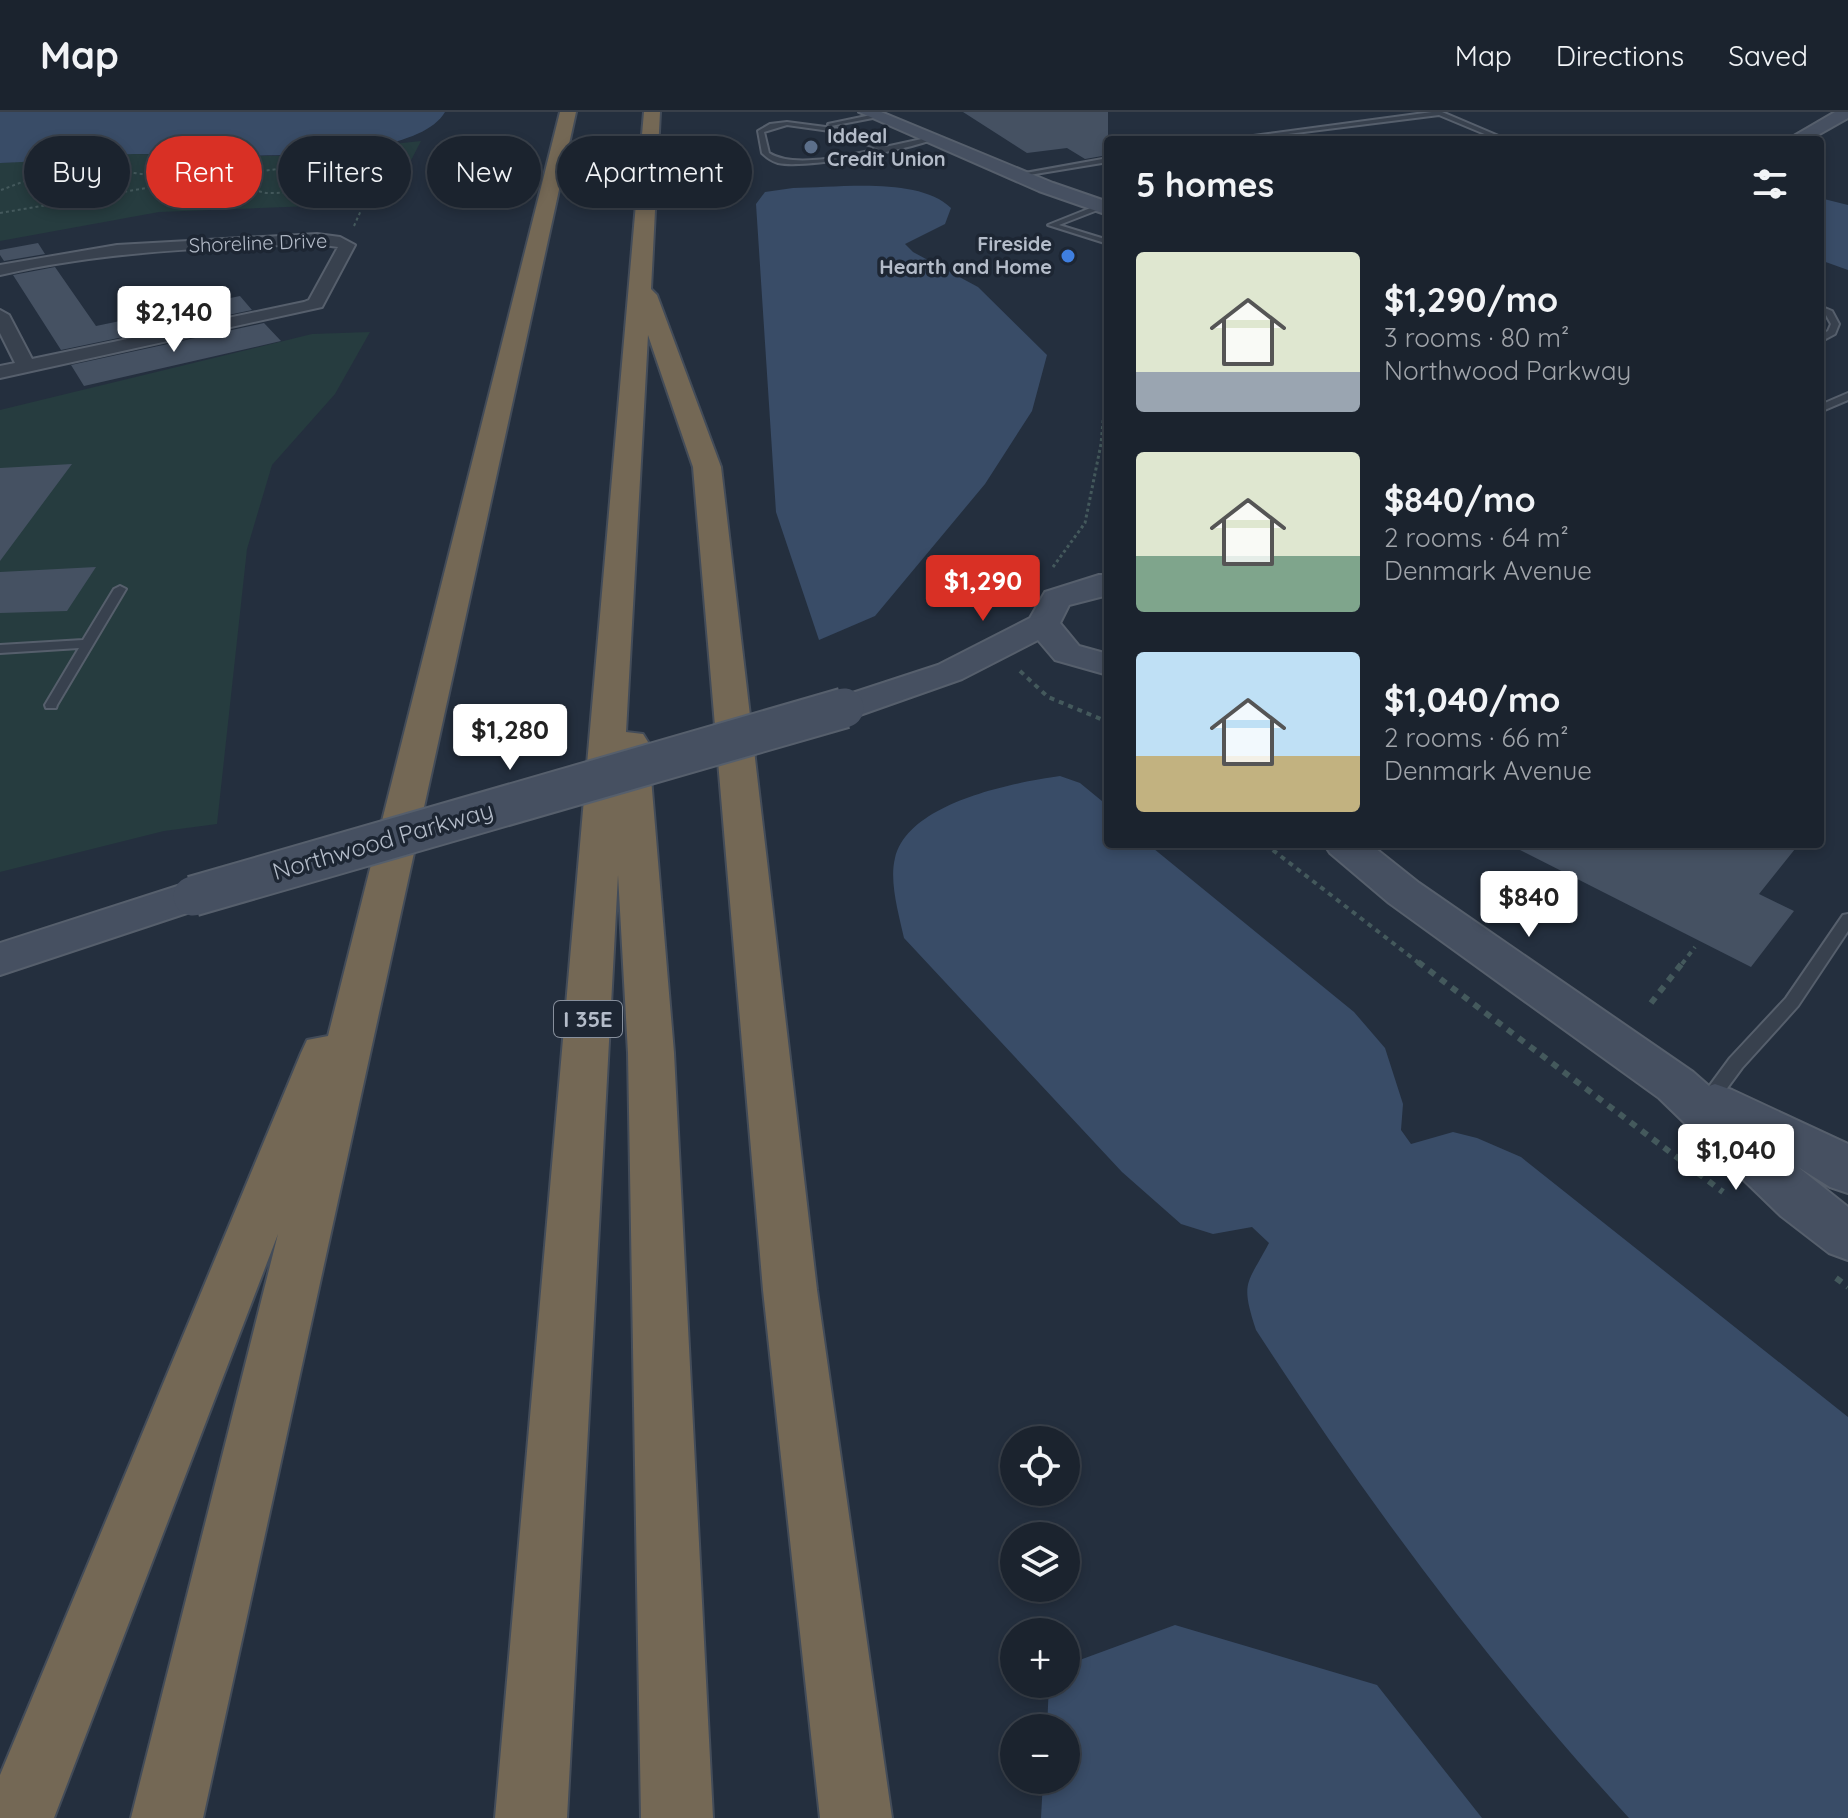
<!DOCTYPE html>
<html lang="en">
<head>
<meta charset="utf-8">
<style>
	body { margin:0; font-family:Quicksand,sans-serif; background:#242b36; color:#f1f3f6; height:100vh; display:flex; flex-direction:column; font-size:30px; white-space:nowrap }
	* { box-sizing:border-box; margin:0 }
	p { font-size:26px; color:#a0a4aa }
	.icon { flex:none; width:44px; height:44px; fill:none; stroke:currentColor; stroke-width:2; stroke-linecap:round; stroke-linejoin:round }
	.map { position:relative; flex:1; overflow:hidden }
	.panel { position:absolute; left:1104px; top:24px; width:720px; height:712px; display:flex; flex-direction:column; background:#1b232e; border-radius:8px; box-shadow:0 4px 12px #0003,0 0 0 2px #39404a }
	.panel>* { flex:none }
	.guide { position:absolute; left:24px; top:24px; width:760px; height:72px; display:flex; gap:16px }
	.tools { position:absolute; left:1000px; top:1314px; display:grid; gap:16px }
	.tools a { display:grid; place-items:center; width:80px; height:80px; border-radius:50%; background:#1b232e; box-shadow:0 4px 12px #0003,0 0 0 2px #39404a; font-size:40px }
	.price { position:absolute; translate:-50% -68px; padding:0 18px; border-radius:8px; background:#fff; color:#222; font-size:26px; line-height:52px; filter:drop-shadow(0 2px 4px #0008) }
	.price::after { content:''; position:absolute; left:50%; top:48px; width:24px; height:18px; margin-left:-12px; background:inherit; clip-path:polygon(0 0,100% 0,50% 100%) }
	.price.on { background:#d93025; color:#fff }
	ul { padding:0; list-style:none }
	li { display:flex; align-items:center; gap:24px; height:200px; padding:0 32px }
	li span { display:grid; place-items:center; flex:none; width:224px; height:160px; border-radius:8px; color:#555 }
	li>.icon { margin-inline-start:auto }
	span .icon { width:96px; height:96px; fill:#fffc; stroke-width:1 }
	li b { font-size:34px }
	h2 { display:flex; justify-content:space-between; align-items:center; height:96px; padding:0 32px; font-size:34px }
	.chip { padding:0 28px; border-radius:36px; background:#1b232e; box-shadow:0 4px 12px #0003,0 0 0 2px #39404a; font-size:28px; line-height:72px }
	.chip.on { background:#d93025; color:#fff }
	header { display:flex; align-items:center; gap:48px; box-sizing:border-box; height:112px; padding:0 40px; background:#1b232e; border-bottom:2px solid #39404a }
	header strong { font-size:38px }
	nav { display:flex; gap:44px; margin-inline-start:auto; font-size:28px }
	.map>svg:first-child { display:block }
</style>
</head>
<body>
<header>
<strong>Map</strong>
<nav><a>Map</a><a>Directions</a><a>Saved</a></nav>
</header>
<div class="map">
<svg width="1848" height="1706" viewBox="0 0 1848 1706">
	<rect width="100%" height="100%" fill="#242f3e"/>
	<path fill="#263c3f" d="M421 29 389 91 159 100 0 129V51L131 42 280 44Z
		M370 220 335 282 272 353 247 437 217 712 164 719 0 760V298L312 222Z"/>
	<path fill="#394c67" d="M0 0H445C411 58 197 41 134 42 89 43 45 50 0 51Z
		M793 76C837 76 918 64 951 96L945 112 905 132 913 140 978 175 1047 243 1032 299 985 372 875 504 819 528 776 400 756 92 765 80Z
		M1820 86 1848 93V158L1820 148Z
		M1060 664 1080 671 1108 694V732H1148L1354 900 1385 936 1403 992 1401 1018 1411 1032 1453 1020 1477 1026 1521 1045 1848 1305V1706H1629C1490 1555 1368 1391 1256 1218 1240 1169 1247 1173 1269 1131L1252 1115 1213 1122 1181 1112 1122 1060 904 826C899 803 889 770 895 746 908 691 1011 671 1060 664Z
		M1175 1513 1377 1573 1482 1706H1041L1043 1668H1066V1616H1047L1049 1572H1066V1553Z"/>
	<path fill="#455162" d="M963 0H1108V43L1085 47 1067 36 1027 41Z
		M38 131 45 142 4 149 0 143V138Z
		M55 155 96 214 240 184 252 198 61 238 13 163Z
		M264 211 281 229 84 274 71 253Z
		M72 352 0 449V356Z
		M96 455 67 499 0 501V460Z
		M1508 732H1799L1759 782 1794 799 1751 855Z"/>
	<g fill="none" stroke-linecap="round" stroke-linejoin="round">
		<defs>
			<path id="lane" d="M1432 0H1442L1508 28H1499L1439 3 1241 28H1223Z
				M876 2 878 5 831 14 828 12Z
				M787 10 841 17 885 35 931 25 934 27C908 38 805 57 778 51 771 49 766 45 762 41L758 19 770 12ZM787 13 837 20 878 37C849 43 794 57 769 41L764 20Z
				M1108 46V50L1017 65 1014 63Z
				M1108 89V94L1059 113 1108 128V132L1048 113Z
				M1820 194 1832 199 1839 212 1835 222 1820 230V223L1828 219 1831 212 1826 203 1820 200Z
				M1848 281V288L1820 300V293Z
				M120 474 126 477 57 593 56 596H46L45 593 79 536 0 541V533L83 528 114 477Z
				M1848 802V819L1798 894 1742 956 1714 994 1708 996 1702 994 1699 989 1702 984 1730 946 1786 886 1843 803Z"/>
			<path id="street" d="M317 122 340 125 355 133 322 195 0 266V254L15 251 0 221V198L9 203 32 247 304 190 309 188 338 135 317 132C210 135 104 139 0 163V153L117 133Z"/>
			<path id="secondary" d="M859 0H881L1053 71 1108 90V103L1039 79Z
				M1835 0H1848V6L1809 28H1787Z
				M1099 463H1108V483L1069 493 1060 511 1079 534 1108 542V563L1055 548 1038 528 962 567 857 604 844 607 831 604 826 596 831 588 938 553 1030 506 1045 480Z
				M1324 732H1370L1419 771 1693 960 1709 974 1715 972 1732 978 1848 1032V1081L1830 1075 1798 1055 1848 1095V1148L1829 1141 1781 1104 1659 986 1389 791 1330 741Z
				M193 769 208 774 214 784 208 794 0 863V831Z"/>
			<path id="highway" d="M560 0H576L203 1706H131L278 1122 54 1706H0V1663L301 941 307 928 328 924Z
				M644 0H660L651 177 657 183 721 355 817 1178 892 1706H820L763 1178 693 355 648 223 626 620 643 622 648 630 674 941 713 1706H641L628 941 618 763 567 1706H495Z"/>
		</defs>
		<use href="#lane" stroke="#565f6c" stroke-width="4"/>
		<use href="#street" stroke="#565f6c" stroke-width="4"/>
		<use href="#secondary" stroke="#565f6c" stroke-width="4"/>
		<use href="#highway" stroke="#434c59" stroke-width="4"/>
		<path stroke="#44595c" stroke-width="2" stroke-dasharray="3 3" stroke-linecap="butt" d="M98 50 107 49 104 53
			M1 78C34 66 69 50 105 52 116 53 124 59 135 61 148 64 159 59 171 68L164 73
			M0 101 164 73 355 46 363 48 382 68V74L354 80 266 81 254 78 251 61
			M354 114 370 78"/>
		<path stroke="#44595c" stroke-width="3" stroke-dasharray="3 3" stroke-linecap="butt" d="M1053 455 1085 411 1101 332 1108 254"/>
		<path stroke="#44595c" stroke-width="4" stroke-dasharray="5 5" stroke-linecap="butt" d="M1020 559 1048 585 1108 610
			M1265 732 1420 852
			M1682 852 1695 835"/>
		<path stroke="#44595c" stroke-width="6" stroke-dasharray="7 7" stroke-linecap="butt" d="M1418 850 1723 1080
			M1651 891 1683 850
			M1836 1166 1848 1175"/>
		<use href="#lane" fill="#38414e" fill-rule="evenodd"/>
		<use href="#street" fill="#38414e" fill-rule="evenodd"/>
		<use href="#secondary" fill="#465061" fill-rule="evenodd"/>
		<use href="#highway" fill="#746855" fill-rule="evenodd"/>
		<defs>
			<path id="secondary-bridge" d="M193 784 844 596"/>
		</defs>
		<use href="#secondary-bridge" stroke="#565f6c" stroke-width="43" stroke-linecap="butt"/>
		<use href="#secondary-bridge" stroke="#465061" stroke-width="39"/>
	</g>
	<circle fill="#5c6f8a" stroke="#1d2633" stroke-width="3" cx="811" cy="35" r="8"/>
	<circle fill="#3f7fe0" stroke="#1d2633" stroke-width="3" cx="1068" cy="144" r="8"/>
	<g text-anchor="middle" stroke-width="7" stroke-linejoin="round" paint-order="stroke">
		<g font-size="20" font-weight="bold" fill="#b4bcc9" stroke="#1d2633" text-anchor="start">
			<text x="827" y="31">Iddeal<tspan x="827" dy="23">Credit Union</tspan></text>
			<text x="1052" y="139" text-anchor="end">Fireside<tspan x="1052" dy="23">Hearth and Home</tspan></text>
		</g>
		<g font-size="20" fill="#b4bcc9" stroke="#1d2633">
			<text transform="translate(258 131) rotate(-2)" y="7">Shoreline Drive</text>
		</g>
		<rect fill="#1d2633" stroke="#878f9c" stroke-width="2" x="554" y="889" width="68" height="36" rx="6"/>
		<g font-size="22" font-weight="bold" fill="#b4bcc9">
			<text x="588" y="915">I 35E</text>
		</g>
		<g font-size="24" fill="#b4bcc9" stroke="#1d2633">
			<text transform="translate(383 729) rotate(-16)" y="8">Northwood Parkway</text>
		</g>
	</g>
</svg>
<div class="tools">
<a><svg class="icon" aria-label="locate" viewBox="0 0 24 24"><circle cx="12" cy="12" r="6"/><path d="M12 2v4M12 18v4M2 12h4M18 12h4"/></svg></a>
<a><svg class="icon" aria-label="layers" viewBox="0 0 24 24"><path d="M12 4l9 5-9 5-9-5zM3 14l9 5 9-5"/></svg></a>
<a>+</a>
<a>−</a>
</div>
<b class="price" style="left:174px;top:242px">$2,140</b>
<b class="price on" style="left:983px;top:511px">$1,290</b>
<b class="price" style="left:510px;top:660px">$1,280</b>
<b class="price" style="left:1529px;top:827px">$840</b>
<b class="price" style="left:1736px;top:1080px">$1,040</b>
<div class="guide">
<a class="chip">Buy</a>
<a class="chip on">Rent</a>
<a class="chip">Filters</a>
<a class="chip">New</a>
<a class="chip">Apartment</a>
</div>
<section class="panel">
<h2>5 homes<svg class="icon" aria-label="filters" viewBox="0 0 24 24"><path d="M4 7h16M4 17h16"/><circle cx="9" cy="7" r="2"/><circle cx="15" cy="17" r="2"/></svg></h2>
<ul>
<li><span style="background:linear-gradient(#dfe7d0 75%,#9aa5b1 0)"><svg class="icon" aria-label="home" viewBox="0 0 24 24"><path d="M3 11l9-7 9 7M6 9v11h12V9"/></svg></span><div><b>$1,290/mo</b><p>3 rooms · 80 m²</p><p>Northwood Parkway</p></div></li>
<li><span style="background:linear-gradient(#dfe7d0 65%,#7fa58c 0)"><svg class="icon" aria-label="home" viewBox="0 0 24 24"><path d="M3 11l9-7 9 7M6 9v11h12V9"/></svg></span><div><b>$840/mo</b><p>2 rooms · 64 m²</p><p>Denmark Avenue</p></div></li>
<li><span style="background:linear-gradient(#bfe0f5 65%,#c2b280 0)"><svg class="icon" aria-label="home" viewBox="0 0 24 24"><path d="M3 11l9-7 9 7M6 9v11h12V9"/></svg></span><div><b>$1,040/mo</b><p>2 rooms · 66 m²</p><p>Denmark Avenue</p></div></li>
</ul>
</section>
</div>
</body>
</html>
